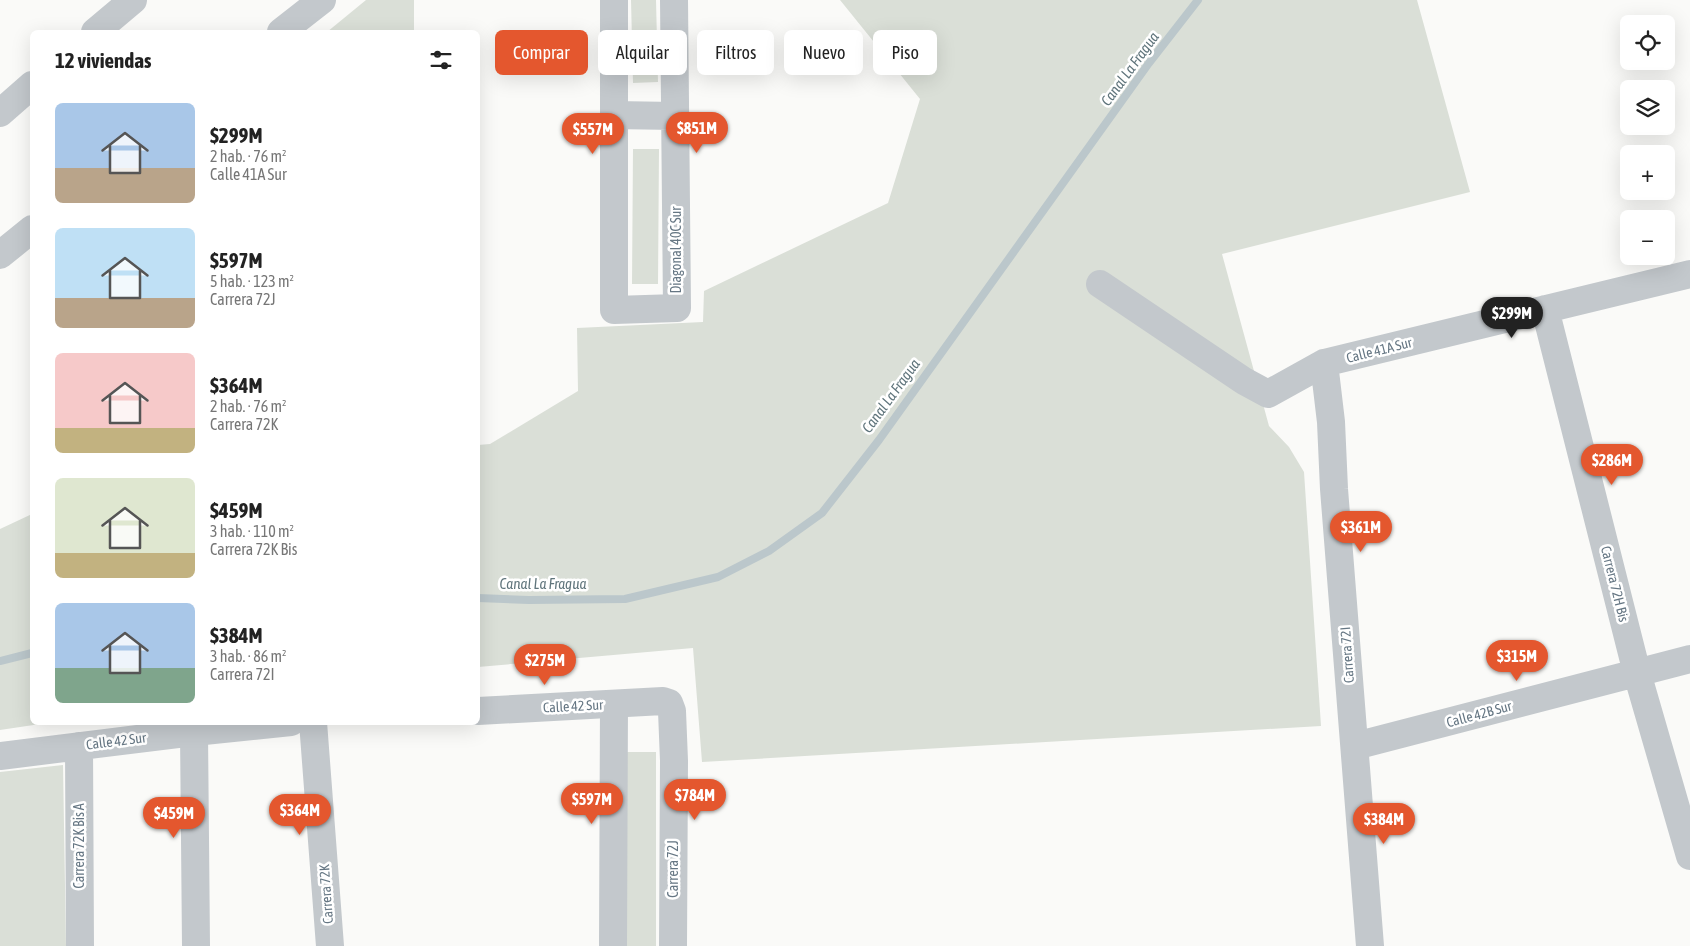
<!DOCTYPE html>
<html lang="es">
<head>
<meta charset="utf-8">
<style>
	body { margin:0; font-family:"Asap Condensed",sans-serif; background:#f2f2f2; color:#222; height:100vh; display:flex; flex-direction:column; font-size:19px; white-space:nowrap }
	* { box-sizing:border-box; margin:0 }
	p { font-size:16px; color:#767676 }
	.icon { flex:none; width:28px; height:28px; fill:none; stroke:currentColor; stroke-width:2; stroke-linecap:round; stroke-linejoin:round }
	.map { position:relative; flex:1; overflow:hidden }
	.details { position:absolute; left:30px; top:30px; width:450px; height:695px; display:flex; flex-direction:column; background:#fff; border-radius:8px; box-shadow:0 5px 20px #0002 }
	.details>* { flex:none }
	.banner { position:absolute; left:495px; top:30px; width:475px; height:45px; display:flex; gap:10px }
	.fabs { position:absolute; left:1620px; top:15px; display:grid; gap:10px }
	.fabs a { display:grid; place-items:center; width:55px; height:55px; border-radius:8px; background:#fff; box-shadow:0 5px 20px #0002; font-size:25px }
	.price { position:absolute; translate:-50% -42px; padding:0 11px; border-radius:18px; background:#e4572e; color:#fff; font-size:16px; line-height:32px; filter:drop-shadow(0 1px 2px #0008) }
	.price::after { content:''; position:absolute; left:50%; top:30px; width:15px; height:11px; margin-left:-8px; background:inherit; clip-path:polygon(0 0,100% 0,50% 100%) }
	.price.selected { background:#222; color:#fff }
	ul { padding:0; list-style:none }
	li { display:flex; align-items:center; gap:15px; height:125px; padding:0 25px }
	li span { display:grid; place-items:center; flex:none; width:140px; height:100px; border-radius:8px; color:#555 }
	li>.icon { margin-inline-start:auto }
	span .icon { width:60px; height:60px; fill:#fffc; stroke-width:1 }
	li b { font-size:21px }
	h2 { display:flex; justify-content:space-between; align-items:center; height:60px; padding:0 25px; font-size:21px }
	.chip { padding:0 18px; border-radius:8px; background:#fff; box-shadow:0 5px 20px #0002; font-size:18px; line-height:45px }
	.chip.selected { background:#e4572e; color:#fff }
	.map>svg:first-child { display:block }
</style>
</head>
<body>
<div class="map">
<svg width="1690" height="946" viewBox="0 0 1690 946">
	<rect width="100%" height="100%" fill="#fafaf8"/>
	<path fill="#dadfd7" d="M366 0H414V32H327Z
		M631 0H656L658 82 633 83Z
		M840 0H1417L1470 192 1222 254 1269 426 1289 447 1304 472 1321 726 702 762 693 648 478 667V445L490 444 578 391 577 328 703 322 704 291 888 203 920 99Z
		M633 149H659L658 284H632Z
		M32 514V722L47 723 0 730V529Z
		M626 752H656V946H627Z
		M63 765 66 946H0V772Z"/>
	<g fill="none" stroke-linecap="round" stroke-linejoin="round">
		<path stroke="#bbc7cb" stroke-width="8" d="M478 598 529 600 625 599 718 577 769 551 822 513 879 440 1149 63 1198 0
			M0 661 32 653"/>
		<path stroke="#c3c8cc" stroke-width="28" d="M614 0V310L677 308 674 0
			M95 32 133 0
			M281 32 322 0
			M0 113 32 85
			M614 115 675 116
			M0 255 32 229
			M1100 284 1244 381 1268 394 1324 363 1690 274
			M1545 309 1637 673 1690 856
			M1324 363 1331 422 1334 489 1370 946
			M478 711 663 701 669 703 672 711 674 761 673 946
			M313 722 330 946
			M194 732 196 946
			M79 746 80 946
			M1355 746 1690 659
			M0 756 194 732 291 722
			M613 946 614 704"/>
	</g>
	<g text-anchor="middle" stroke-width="5" stroke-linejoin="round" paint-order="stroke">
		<g font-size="14" fill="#657683" stroke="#fff">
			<text transform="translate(676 250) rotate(-90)" y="5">Diagonal 40C Sur</text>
			<text transform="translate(1379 350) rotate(-14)" y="5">Calle 41A Sur</text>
			<text transform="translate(1615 584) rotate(76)" y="5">Carrera 72H Bis</text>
			<text transform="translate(1347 655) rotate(-94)" y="5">Carrera 72I</text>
			<text transform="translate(573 706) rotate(-3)" y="5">Calle 42 Sur</text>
			<text transform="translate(1479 714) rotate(-15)" y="5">Calle 42B Sur</text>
			<text transform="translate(116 741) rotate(-7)" y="5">Calle 42 Sur</text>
			<text transform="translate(79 846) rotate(-90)" y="5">Carrera 72K Bis A</text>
			<text transform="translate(673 869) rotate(-90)" y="5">Carrera 72J</text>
			<text transform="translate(326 894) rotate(-94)" y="5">Carrera 72K</text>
		</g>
		<g font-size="15" font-style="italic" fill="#60757c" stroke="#fff">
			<text transform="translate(1130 69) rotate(-54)" y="5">Canal La Fragua</text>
			<text transform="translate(891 396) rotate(-54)" y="5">Canal La Fragua</text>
			<text x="543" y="589">Canal La Fragua</text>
		</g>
	</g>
</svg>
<div class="fabs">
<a><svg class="icon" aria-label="locate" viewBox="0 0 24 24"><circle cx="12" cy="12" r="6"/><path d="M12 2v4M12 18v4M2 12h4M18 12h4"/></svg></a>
<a><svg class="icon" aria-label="layers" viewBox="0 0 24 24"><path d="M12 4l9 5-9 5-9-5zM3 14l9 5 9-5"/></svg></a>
<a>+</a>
<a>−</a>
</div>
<b class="price" style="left:697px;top:154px">$851M</b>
<b class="price" style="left:593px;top:155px">$557M</b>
<b class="price selected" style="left:1512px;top:339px">$299M</b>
<b class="price" style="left:1612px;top:486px">$286M</b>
<b class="price" style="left:1361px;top:553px">$361M</b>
<b class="price" style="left:1517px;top:682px">$315M</b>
<b class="price" style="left:545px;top:686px">$275M</b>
<b class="price" style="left:695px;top:821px">$784M</b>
<b class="price" style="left:592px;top:825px">$597M</b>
<b class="price" style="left:300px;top:836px">$364M</b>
<b class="price" style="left:174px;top:839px">$459M</b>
<b class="price" style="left:1384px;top:845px">$384M</b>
<div class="banner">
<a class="chip selected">Comprar</a>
<a class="chip">Alquilar</a>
<a class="chip">Filtros</a>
<a class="chip">Nuevo</a>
<a class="chip">Piso</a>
</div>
<section class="details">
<h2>12 viviendas<svg class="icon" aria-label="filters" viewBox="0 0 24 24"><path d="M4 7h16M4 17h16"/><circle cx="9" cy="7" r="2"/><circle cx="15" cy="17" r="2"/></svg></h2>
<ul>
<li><span style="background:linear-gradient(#a9c7e8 65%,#b9a48a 0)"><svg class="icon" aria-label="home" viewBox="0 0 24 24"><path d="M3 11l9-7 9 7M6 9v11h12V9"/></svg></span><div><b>$299M</b><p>2 hab. · 76 m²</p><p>Calle 41A Sur</p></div></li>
<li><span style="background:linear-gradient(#bfe0f5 70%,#b9a48a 0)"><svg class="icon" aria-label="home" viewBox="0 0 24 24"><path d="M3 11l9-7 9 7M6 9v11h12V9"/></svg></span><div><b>$597M</b><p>5 hab. · 123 m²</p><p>Carrera 72J</p></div></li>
<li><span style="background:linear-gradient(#f6c9c9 75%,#c2b280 0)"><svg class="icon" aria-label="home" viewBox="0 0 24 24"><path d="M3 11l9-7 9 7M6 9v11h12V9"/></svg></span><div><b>$364M</b><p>2 hab. · 76 m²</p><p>Carrera 72K</p></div></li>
<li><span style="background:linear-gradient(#dfe7d0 75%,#c2b280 0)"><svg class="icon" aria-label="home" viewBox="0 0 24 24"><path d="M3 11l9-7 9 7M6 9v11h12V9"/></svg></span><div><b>$459M</b><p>3 hab. · 110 m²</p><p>Carrera 72K Bis</p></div></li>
<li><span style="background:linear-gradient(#a9c7e8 65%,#7fa58c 0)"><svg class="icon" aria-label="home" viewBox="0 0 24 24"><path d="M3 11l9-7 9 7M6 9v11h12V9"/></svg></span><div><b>$384M</b><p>3 hab. · 86 m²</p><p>Carrera 72I</p></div></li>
</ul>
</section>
</div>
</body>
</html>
